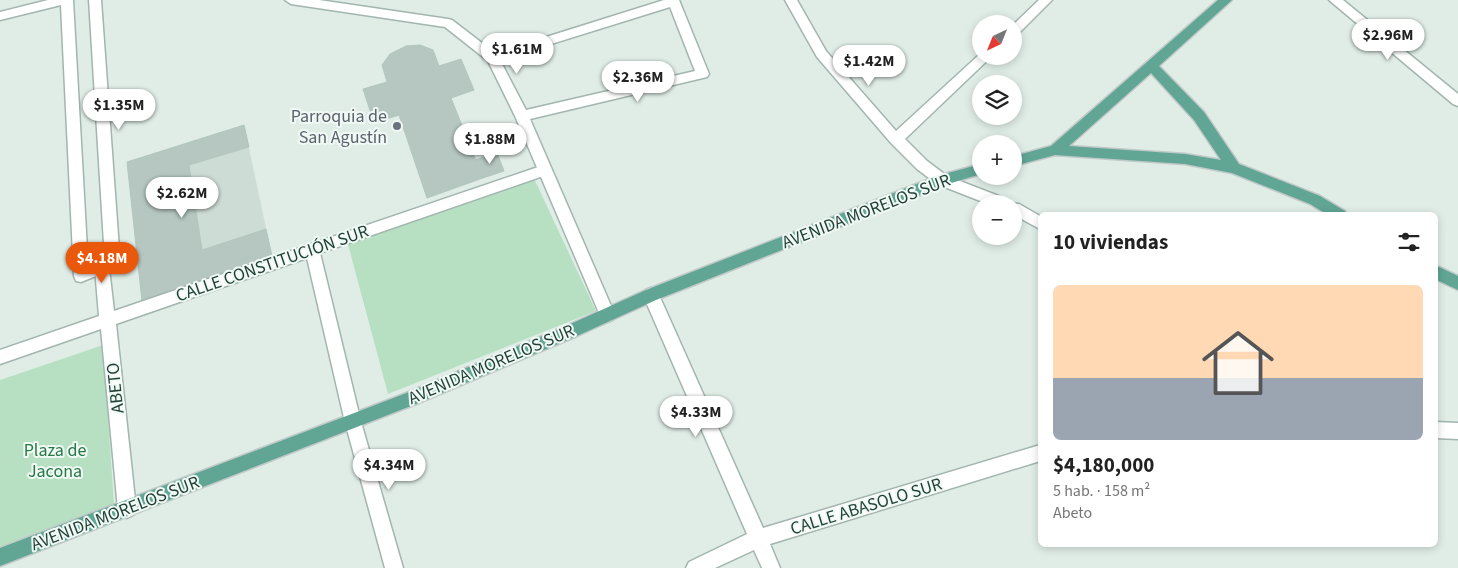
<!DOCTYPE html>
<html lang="es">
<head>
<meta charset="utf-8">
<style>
	body { margin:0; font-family:"Source Sans 3",sans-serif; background:#f2f2f2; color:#222; height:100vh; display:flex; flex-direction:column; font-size:19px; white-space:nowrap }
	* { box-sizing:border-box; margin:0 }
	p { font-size:16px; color:#767676 }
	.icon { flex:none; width:28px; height:28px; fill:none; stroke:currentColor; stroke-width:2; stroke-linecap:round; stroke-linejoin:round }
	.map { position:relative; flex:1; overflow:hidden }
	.drawer { position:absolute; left:1038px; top:212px; width:400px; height:335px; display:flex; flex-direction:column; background:#fff; border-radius:8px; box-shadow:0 2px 8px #0003 }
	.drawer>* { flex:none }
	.needle { width:32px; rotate:223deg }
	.controls { position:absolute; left:972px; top:15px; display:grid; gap:10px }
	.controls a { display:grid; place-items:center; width:50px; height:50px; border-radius:50%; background:#fff; box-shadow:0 2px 8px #0003; font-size:25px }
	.price { position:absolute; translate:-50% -42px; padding:0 11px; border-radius:18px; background:#fff; color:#222; font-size:16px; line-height:32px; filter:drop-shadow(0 1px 2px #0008) }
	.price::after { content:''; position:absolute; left:50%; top:30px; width:15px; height:11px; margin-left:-8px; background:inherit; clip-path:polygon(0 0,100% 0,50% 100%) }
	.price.selected { background:#ea580c; color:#fff }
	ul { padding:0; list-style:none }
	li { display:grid; align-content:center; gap:10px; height:265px; padding:0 15px }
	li+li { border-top:1px solid #e0e0e0 }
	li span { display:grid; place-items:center; height:155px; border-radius:8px; color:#555 }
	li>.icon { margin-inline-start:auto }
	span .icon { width:90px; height:90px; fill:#fffc; stroke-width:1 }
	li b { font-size:21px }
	h2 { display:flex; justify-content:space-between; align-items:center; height:60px; padding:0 15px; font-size:21px }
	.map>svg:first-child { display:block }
</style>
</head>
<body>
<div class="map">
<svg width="1458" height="568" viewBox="0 0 1458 568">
	<rect width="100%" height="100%" fill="#e0ede7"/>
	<path fill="#cedcd6" d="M244 125 272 256 142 301 127 162Z"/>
	<path fill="#b7e0c3" d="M530 170 596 311 388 394 346 237Z
		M103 345 114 504 0 547V380Z"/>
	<path fill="#b5c7c0" stroke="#b2c7bf" d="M420 45 433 50 439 66 461 59 474 90 451 98 483 178 427 198 399 115 374 123 363 89 387 82 382 65 390 54 406 46Z
		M244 125 249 147 189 165 202 250 266 229 272 256 142 301 127 162Z
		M497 153 504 171 483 178 475 160Z"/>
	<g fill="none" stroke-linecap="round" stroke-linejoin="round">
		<defs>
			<path id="pedestrian" d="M544 165 549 166 551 170 549 174 320 253 361 422 359 428 353 430 347 428 345 422 307 258 116 324 136 509 133 515 127 518 121 515 118 509 101 329 0 364V350L99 316 95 268 97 264 102 262 107 264 109 268 114 311Z"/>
			<path id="minor" d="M48 0H73L88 267 105 260 89 0H101L120 263 118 267 81 282 76 281 74 276 61 5 0 20V12Z
				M285 0H319L448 19 452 20 495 53 664 0H679L709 74 707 77 530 119 615 315 612 320 607 322 602 320 515 116 488 61 445 27 291 4ZM670 7 695 71 526 110 500 60Z
				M785 0H797L826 51 896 131 981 53V56H992L905 139 927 161 947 176 1009 200 1011 203 1019 204 1040 216V229L1014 215V204H988L937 184 917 169 891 143 817 57Z
				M1039 0H1052L1018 34 1014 35V24Z
				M1329 0H1343L1458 94V106L1453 104Z
				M651 288 656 290 659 295 763 528 1040 445V461L770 544 780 568H762L754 550 715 568H686L689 562 747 534 643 295 646 290Z
				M353 414 359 416 361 422 403 568H385L345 422 347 416Z
				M1435 422 1458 423V439L1435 438Z"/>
			<path id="primary" d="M1218 0H1232L1159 66 1204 112 1239 164 1320 196 1345 211 1347 215H1328L1310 204 1232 173 1185 164 1055 155 1014 166V156L1051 146ZM1151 73 1194 120 1221 160 1185 154 1069 146Z
				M981 164V174L945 185 656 300 577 336 416 404 0 566V548L404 394 566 326 646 290 937 176Z
				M1435 265 1458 276V290L1435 279Z"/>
		</defs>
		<use href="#pedestrian" stroke="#a2b5af" stroke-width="3"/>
		<use href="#minor" stroke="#a2b5af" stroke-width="3"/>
		<use href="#primary" stroke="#c0c9c7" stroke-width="3"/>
		<use href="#pedestrian" fill="#fff" fill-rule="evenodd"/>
		<use href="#minor" fill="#fff" fill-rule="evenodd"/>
		<use href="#primary" fill="#61a695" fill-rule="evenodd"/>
	</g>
	<circle fill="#6b7280" stroke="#f1f9f5" stroke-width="2" cx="397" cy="126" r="5"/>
	<g text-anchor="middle" stroke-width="4" stroke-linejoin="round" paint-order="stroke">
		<g font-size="18" fill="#5b616d" stroke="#f1f9f5" text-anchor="end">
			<text x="387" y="122">Parroquia de<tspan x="387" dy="21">San Agustín</tspan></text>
		</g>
		<g font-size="18" fill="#1f3f37" stroke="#f1f9f5">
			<text transform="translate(866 211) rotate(-21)" y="6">AVENIDA MORELOS SUR</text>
			<text transform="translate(272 263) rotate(-19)" y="6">CALLE CONSTITUCIÓN SUR</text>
			<text transform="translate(491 364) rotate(-23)" y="6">AVENIDA MORELOS SUR</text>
			<text transform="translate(115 388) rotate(-96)" y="6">ABETO</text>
			<text transform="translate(866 506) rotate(-17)" y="6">CALLE ABASOLO SUR</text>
			<text transform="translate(115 513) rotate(-21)" y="6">AVENIDA MORELOS SUR</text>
		</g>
		<g font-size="18" fill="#267947" stroke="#f1f9f5">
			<text x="55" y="456">Plaza de<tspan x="55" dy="21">Jacona</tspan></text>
		</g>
	</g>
</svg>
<div class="controls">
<a><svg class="needle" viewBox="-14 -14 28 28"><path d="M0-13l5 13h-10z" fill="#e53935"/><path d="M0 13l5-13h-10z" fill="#767676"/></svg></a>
<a><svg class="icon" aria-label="layers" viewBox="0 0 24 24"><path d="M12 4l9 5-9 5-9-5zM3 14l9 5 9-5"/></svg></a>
<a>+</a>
<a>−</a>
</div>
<b class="price" style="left:1388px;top:61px">$2.96M</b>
<b class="price" style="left:517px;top:75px">$1.61M</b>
<b class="price" style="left:869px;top:87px">$1.42M</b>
<b class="price" style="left:638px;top:103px">$2.36M</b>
<b class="price" style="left:119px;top:131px">$1.35M</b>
<b class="price" style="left:490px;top:165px">$1.88M</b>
<b class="price" style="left:182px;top:219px">$2.62M</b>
<b class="price selected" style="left:102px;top:284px">$4.18M</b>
<b class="price" style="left:696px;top:438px">$4.33M</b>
<b class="price" style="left:389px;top:491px">$4.34M</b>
<section class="drawer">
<h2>10 viviendas<svg class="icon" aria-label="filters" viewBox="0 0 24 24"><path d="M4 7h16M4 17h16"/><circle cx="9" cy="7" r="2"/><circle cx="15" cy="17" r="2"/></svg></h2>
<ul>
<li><span style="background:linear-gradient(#ffd9b3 60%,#9aa5b1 0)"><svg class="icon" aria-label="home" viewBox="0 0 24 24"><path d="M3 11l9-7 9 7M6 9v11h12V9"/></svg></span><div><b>$4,180,000</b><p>5 hab. · 158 m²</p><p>Abeto</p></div></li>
</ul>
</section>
</div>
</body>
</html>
